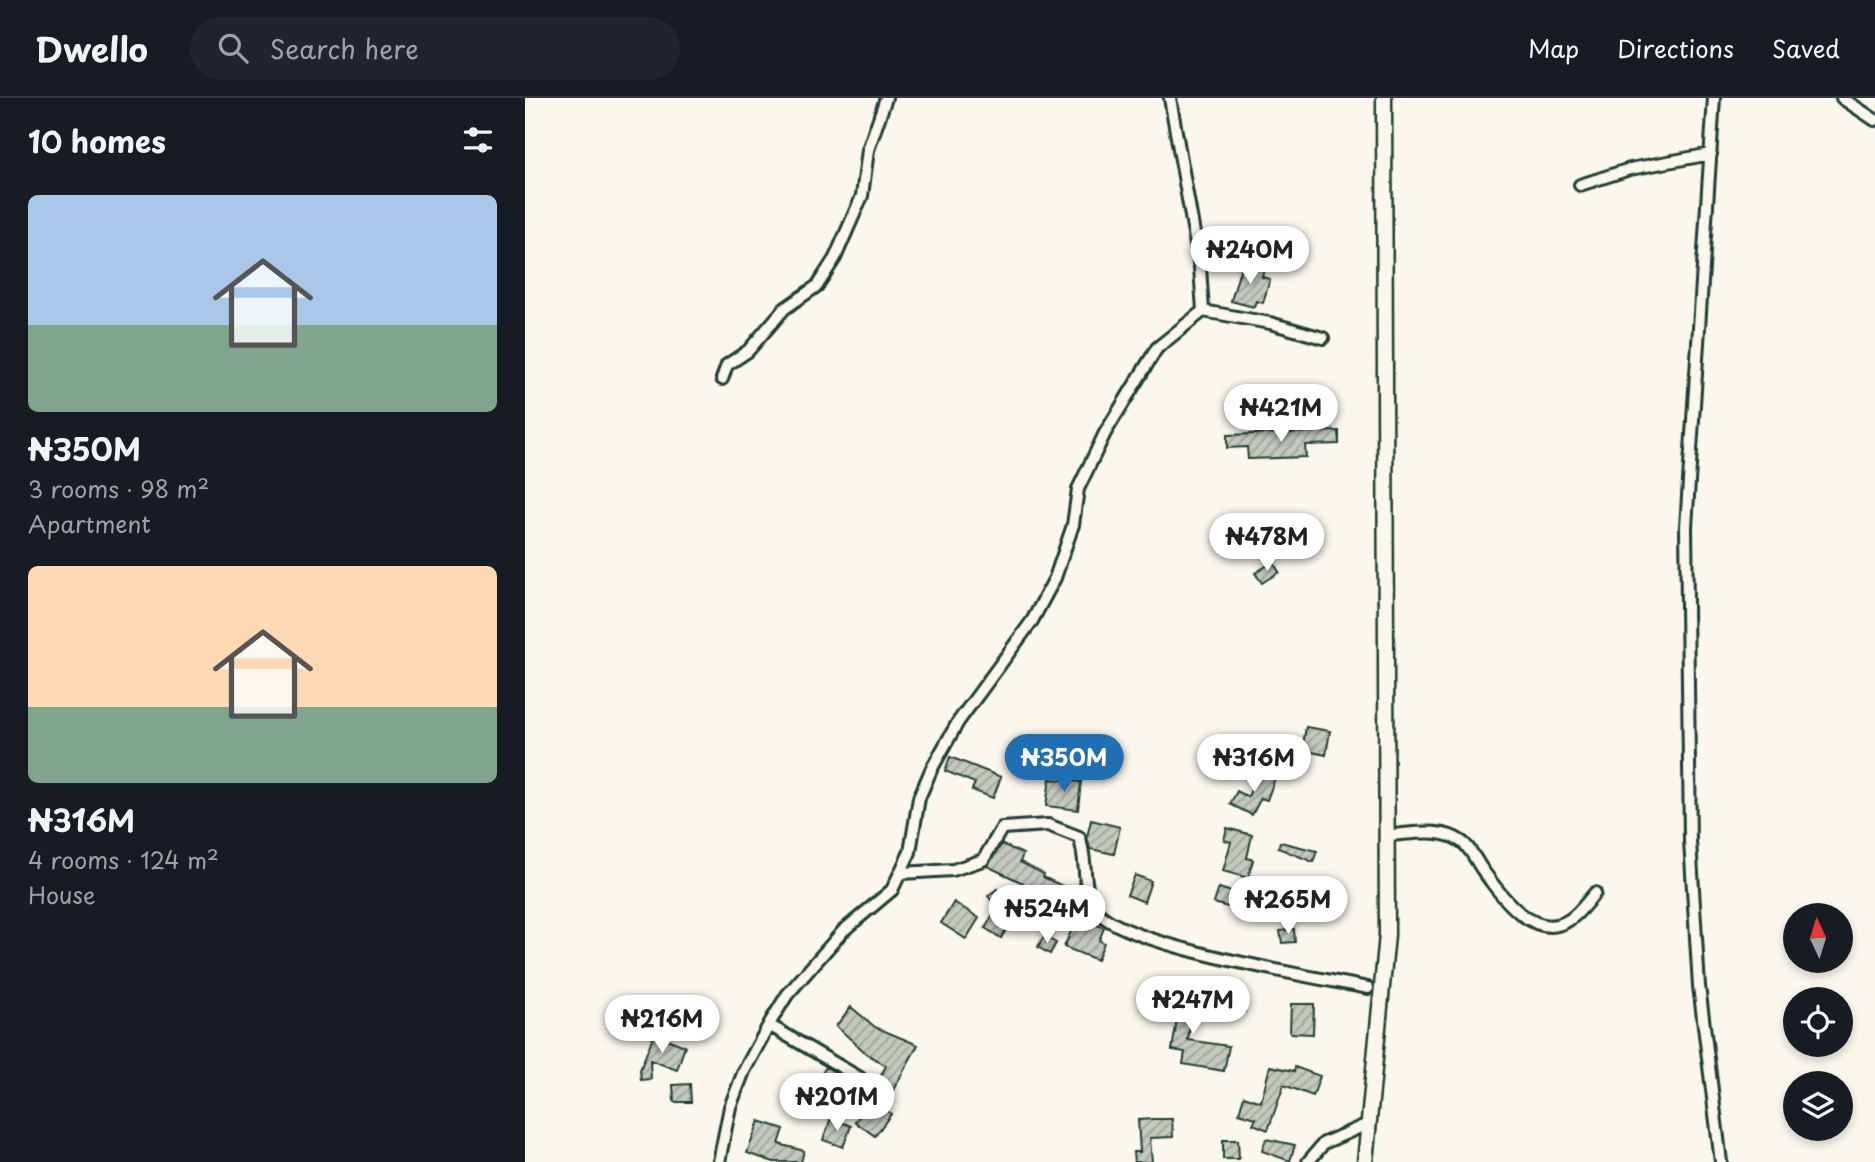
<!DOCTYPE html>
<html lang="en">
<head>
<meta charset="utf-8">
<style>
	body { margin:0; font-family:"Playpen Sans",sans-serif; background:#20242c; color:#f1f3f6; height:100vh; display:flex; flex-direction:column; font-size:26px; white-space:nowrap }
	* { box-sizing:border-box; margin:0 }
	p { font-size:23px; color:#9ea1a6 }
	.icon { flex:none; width:38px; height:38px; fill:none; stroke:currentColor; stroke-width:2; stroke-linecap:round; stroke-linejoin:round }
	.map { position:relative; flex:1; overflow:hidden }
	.details { display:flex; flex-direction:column; background:#171b24; width:525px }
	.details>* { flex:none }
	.needle { width:46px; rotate:356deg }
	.controls { position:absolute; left:1258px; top:805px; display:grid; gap:14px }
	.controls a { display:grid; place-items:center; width:70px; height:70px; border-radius:50%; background:#171b24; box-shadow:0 4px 10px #0003; font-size:35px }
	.price { position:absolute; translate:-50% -60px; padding:0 16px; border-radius:24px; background:#fff; color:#222; font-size:23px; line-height:46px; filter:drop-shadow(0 2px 4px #0008) }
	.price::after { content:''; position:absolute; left:50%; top:42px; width:21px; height:16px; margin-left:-10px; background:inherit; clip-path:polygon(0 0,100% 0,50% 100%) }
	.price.active { background:#1f6fb2; color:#fff }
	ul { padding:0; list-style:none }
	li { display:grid; align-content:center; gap:14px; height:371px; padding:0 28px }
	li span { display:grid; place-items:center; height:217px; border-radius:10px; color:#555 }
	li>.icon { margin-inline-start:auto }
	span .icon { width:126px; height:126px; fill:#fffc; stroke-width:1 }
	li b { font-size:30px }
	h2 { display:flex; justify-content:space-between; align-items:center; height:84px; padding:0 28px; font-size:30px }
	header { display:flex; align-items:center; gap:42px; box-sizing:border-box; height:98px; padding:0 35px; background:#171b24; border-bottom:2px solid #363941 }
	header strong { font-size:33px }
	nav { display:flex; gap:38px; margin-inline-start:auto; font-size:24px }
	.search { width:490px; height:63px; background:#20242c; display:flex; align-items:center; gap:18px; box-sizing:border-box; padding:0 24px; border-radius:38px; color:#9ea1a6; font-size:26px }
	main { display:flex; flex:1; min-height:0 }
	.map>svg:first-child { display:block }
</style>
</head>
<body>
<header>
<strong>Dwello</strong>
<div class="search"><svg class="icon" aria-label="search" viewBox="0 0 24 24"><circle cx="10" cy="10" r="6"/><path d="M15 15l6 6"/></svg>Search here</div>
<nav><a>Map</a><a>Directions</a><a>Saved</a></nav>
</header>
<main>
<section class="details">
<h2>10 homes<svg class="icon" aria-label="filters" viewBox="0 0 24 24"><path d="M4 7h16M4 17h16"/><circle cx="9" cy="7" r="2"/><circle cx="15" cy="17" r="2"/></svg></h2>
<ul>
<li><span style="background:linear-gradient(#a9c7e8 60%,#7fa58c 0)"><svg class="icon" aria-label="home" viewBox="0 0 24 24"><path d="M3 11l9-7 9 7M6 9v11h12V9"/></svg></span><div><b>₦350M</b><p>3 rooms · 98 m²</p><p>Apartment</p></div></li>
<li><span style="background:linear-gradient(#ffd9b3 65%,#7fa58c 0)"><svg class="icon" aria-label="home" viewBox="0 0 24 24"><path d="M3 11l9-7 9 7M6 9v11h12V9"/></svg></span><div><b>₦316M</b><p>4 rooms · 124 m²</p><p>House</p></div></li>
</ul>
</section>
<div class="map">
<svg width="1350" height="1064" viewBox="0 0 1350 1064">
	<defs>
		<pattern id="building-hatch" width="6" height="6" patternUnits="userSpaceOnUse" patternTransform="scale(1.75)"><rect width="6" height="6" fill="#c4c9be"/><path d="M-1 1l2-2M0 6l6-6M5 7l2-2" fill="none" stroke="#9fa49b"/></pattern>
	</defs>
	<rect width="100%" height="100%" fill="#fbf7ec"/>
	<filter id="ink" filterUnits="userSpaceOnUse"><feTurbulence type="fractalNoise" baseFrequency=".0143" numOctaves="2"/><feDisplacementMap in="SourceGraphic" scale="14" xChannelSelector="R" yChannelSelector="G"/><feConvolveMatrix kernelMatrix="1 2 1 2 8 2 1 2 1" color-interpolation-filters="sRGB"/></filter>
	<g filter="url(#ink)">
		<path fill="url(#building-hatch)" stroke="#1f3d34" stroke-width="2" d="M717 165 739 171 737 179 745 181 738 205 731 203 729 209 706 203Z
			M814 333V346L780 347 781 359 723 361 722 349 702 350V337Z
			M716 427 723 441 712 446 706 432Z
			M748 464 754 474 737 485 730 475Z
			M781 629 805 633 801 657 777 652Z
			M760 645 782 656 772 679 749 668Z
			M425 659 476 679 468 700 447 692 450 685 420 673Z
			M733 673 750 680 742 702 736 700 727 717 705 706 712 693 723 699Z
			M525 681 556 684 553 712 521 708Z
			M566 722 595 729 589 756 565 751 562 739Z
			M702 730 727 737 722 760 728 762 723 780 698 773 706 744 699 742Z
			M755 744 792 753 788 764 753 750Z
			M477 746 498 756 495 764 519 776 518 779 546 792 541 804 562 813 567 819 565 824 579 830 574 842 579 845 572 862 539 849 548 829 514 815 521 801 496 789 498 785 462 768Z
			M610 777 626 783 619 804 602 797Z
			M694 790 725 800 723 815 689 805Z
			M472 791 491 816 476 840 460 830 472 810 463 798Z
			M429 804 454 820 441 841 416 825Z
			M769 831 770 844 757 845 755 833Z
			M519 838 531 845 525 856 513 849Z
			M670 897V921H666L663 942 704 948 699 973 658 966 660 954 647 952 652 921H643L642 898Z
			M718 900 720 914 701 917 700 903Z
			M766 906H789L788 936 765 935Z
			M326 909 350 929 393 947 358 1010 366 1016 350 1038 330 1024 352 992 349 990 361 968 342 956 311 928Z
			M129 936 160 948 152 972 125 962 126 981 116 982 115 972Z
			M745 968 769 973 770 969 795 978 788 998 759 987 743 1032 728 1026 731 1020 714 1015 719 998 736 1004Z
			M301 969 311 975 301 991 291 985Z
			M165 986 166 1004H149L148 987Z
			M306 1020 326 1028 318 1049 298 1042Z
			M629 1021H647L648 1039 625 1040 627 1064H609L608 1054H615L613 1022Z
			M234 1023 259 1031 254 1046 279 1053 276 1064H249L222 1055Z
			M741 1041 770 1047 765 1063 737 1053Z
			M698 1042H713L714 1061H698Z"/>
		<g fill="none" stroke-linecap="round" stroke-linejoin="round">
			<defs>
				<path id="street" d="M1189 0 1161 429 1165 743 1174 888 1196 1064
					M1317 0 1350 22
					M1055 87 1105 71 1186 56
					M678 213 745 225 798 240
					M197 281 202 267 223 253 259 211 292 188 310 160 337 98 343 52 361 0
					M864 737C887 736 917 729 937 744 946 750 952 765 959 774 976 798 1010 844 1044 822 1054 816 1062 804 1070 795
					M376 775 428 772 458 762 477 730 523 727 554 739C563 761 556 791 570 811 596 848 791 879 843 890
					M244 927 335 980
					M194 1064 205 1009 219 973 246 923 262 897 318 833 367 792 385 754 394 700 406 672 433 624 507 523 530 480 548 427 553 391 580 335 632 250 678 213 675 169 645 0
					M783 1064 799 1045 845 1025"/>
				<path id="secondary" d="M840 1064 862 837 859 0"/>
			</defs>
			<use href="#street" stroke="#1f3d34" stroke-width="16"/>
			<use href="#secondary" stroke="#1f3d34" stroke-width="19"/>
			<use href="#street" stroke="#fbf7ec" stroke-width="10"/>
			<use href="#secondary" stroke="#fbf7ec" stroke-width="14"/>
		</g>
	</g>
</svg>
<div class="controls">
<a><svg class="needle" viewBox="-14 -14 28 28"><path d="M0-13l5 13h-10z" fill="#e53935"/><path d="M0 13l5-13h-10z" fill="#9ea1a6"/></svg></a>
<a><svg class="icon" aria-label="locate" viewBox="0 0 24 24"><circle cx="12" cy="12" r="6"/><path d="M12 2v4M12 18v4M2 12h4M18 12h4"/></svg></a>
<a><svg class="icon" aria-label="layers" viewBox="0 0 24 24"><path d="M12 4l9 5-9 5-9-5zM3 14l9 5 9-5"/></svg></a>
</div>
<b class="price" style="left:725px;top:188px">₦240M</b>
<b class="price" style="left:756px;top:346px">₦421M</b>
<b class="price" style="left:742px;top:475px">₦478M</b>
<b class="price active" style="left:539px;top:696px">₦350M</b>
<b class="price" style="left:729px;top:696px">₦316M</b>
<b class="price" style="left:763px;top:838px">₦265M</b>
<b class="price" style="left:522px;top:847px">₦524M</b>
<b class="price" style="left:668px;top:938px">₦247M</b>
<b class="price" style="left:137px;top:957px">₦216M</b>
<b class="price" style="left:312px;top:1035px">₦201M</b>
</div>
</main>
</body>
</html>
